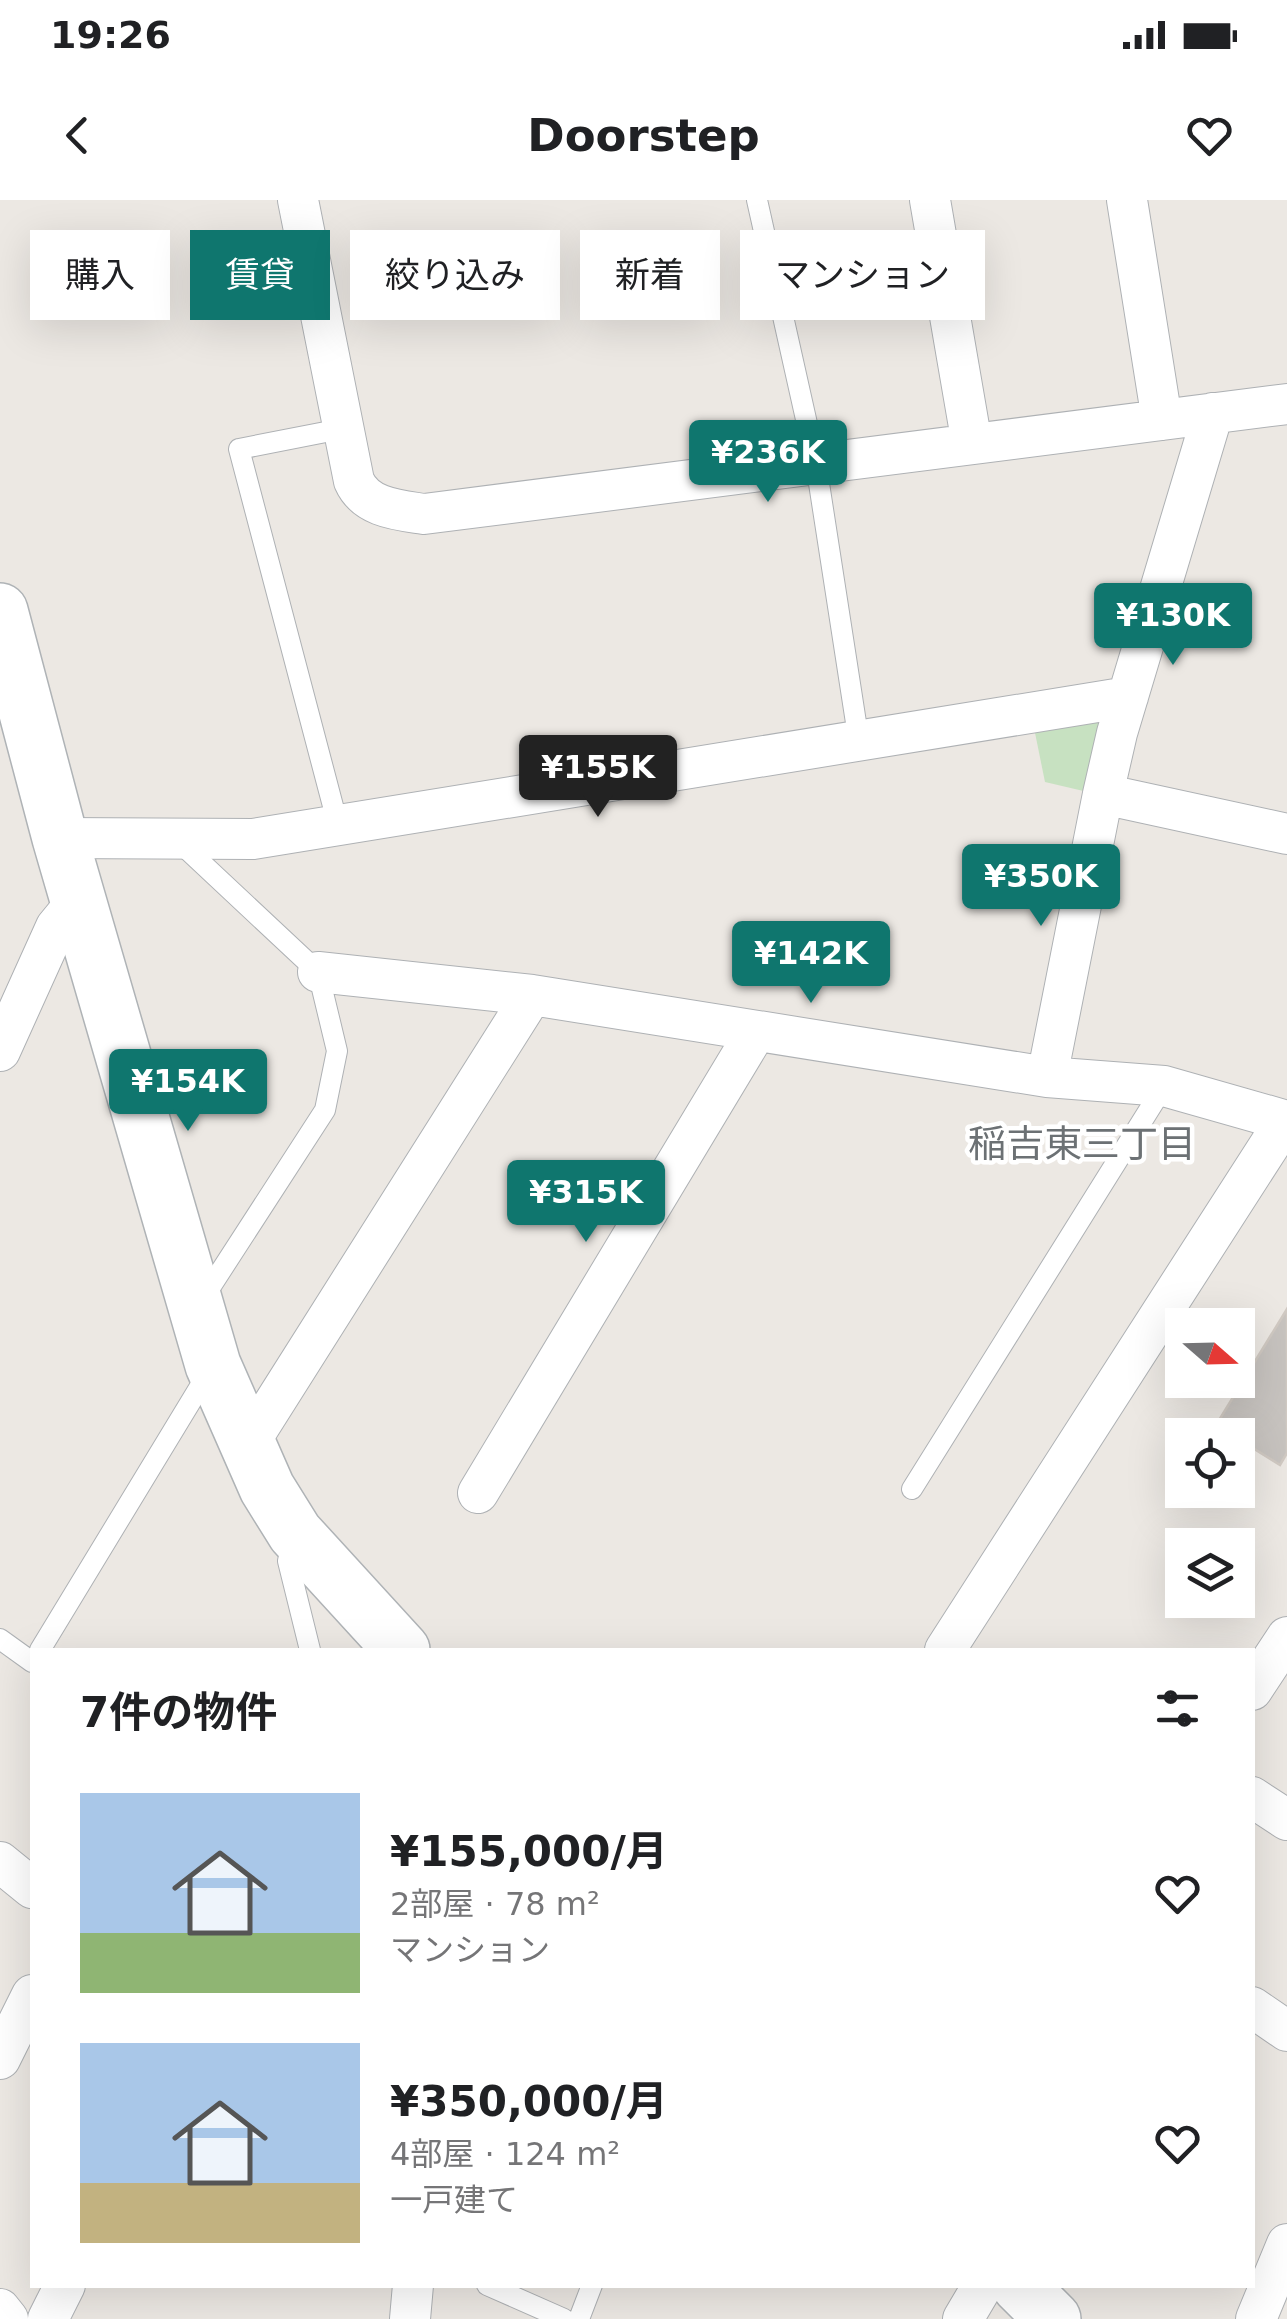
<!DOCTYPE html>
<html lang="ja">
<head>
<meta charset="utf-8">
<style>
	body { margin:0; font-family:"DejaVu Sans","Noto Sans JP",sans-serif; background:#f2f2f2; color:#202124; height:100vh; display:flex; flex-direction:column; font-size:38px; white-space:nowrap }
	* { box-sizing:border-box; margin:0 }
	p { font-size:32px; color:#757577 }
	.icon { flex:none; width:55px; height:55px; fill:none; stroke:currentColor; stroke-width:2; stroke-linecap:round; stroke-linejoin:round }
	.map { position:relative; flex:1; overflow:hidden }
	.side { position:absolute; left:30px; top:1448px; width:1225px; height:640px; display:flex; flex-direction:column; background:#fff; border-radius:0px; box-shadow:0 10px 40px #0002 }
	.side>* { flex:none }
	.guide { position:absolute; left:30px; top:30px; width:1228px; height:90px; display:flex; gap:20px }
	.needle { width:65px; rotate:110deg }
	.fabs { position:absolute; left:1165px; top:1108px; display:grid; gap:20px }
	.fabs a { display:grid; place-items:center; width:90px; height:90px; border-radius:0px; background:#fff; box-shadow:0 10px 40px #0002; font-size:50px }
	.price { position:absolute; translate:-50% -85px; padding:0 22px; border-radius:10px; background:#0f766e; color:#fff; font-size:32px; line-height:65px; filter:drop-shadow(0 2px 5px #0008) }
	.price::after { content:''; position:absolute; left:50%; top:60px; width:30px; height:22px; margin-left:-15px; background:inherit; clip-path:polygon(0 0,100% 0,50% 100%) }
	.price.active { background:#222; color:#fff }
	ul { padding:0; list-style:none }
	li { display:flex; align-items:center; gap:30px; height:250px; padding:0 50px }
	li span { display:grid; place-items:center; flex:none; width:280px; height:200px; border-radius:0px; color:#555 }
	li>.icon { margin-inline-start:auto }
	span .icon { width:120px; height:120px; fill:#fffc; stroke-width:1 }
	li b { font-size:42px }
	h2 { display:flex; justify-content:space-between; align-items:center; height:120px; padding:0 50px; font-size:42px }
	.pill { padding:0 35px; border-radius:0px; background:#fff; box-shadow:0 10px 40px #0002; font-size:35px; line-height:90px }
	.pill.active { background:#0f766e; color:#fff }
	.status { display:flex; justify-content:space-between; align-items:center; height:70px; padding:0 50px; background:#fff; direction:ltr }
	.status svg { height:28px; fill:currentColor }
	header { display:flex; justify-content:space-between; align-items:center; height:130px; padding:0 50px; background:#fff; font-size:45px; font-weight:700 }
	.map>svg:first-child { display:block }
</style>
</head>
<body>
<div class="status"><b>19:26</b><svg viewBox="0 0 49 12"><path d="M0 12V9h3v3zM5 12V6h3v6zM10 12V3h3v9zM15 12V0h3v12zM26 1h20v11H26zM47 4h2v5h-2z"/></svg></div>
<header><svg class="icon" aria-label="back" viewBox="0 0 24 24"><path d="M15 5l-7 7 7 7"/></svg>Doorstep<svg class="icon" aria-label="heart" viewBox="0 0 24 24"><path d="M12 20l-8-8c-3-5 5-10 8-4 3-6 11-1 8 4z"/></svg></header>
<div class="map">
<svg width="1287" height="2119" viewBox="0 0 1287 2119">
	<rect width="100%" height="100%" fill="#ece8e3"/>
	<path fill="#c7e1c1" d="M1119 506 1092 593 1045 582 1033 523Z"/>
	<path fill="#c7c3bf" stroke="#d0c9c2" stroke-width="2.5" d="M1287 1109V1253L1280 1265 1216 1225Z"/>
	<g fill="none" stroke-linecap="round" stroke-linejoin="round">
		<defs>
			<path id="lane" d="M757 0 816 264 859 542
				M338 625 239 249 341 229
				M177 640 318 772 337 851 325 910 202 1100
				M912 1289 1164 886
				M293 1341 288 1361 310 1450
				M0 1439 32 1462
				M40 1450 210 1170
				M487 2085 564 2119
				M579 2119 592 2085"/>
			<path id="street" d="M298 0 354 281C366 308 398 310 424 314L1287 204
				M930 0 972 244
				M1127 0 1162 220
				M1213 213 1117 533 1103 594 1287 634
				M60 638 253 639 1128 497
				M318 772 532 795 1047 877 1164 886 1287 921
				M0 851 56 727 79 699
				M1047 877 1103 594
				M247 1246 532 795
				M478 1293 755 833
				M945 1450 1285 921
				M1252 1490 1287 1437
				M1252 1597 1287 1620
				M0 1662 32 1688
				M1252 1807 1287 1831
				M0 1859 32 1795
				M0 2109 8 2119
				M48 2119 65 2085
				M410 2119 413 2085
				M963 2119 983 2085
				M1256 2119 1287 2044"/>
			<path id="secondary" d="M0 411 60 638 213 1165 267 1288 295 1333 402 1450
				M1019 2085 1053 2119"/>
		</defs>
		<use href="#lane" stroke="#aeb1b4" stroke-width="22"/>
		<use href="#street" stroke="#aeb1b4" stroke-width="42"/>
		<use href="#secondary" stroke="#afb3b6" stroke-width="58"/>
		<use href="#lane" stroke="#fff" stroke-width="20"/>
		<use href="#street" stroke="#fff" stroke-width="40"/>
		<use href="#secondary" stroke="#fff" stroke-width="55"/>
	</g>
	<g text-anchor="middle" stroke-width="9" stroke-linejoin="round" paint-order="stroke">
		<g font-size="38" fill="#6c7174" stroke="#fff">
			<text x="1082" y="957">稲吉東三丁目</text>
		</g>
	</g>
</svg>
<div class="fabs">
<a><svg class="needle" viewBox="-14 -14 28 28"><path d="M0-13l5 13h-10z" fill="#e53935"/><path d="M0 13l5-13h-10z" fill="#757577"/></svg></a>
<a><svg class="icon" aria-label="locate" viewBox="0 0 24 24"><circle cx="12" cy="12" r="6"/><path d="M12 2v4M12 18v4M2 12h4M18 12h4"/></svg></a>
<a><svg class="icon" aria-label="layers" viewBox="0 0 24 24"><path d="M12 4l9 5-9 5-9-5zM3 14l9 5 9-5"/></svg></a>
</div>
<b class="price" style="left:768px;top:305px">¥236K</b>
<b class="price" style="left:1173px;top:468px">¥130K</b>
<b class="price active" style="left:598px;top:620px">¥155K</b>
<b class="price" style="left:1041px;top:729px">¥350K</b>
<b class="price" style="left:811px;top:806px">¥142K</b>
<b class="price" style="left:188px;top:934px">¥154K</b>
<b class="price" style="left:586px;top:1045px">¥315K</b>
<div class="guide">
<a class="pill">購入</a>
<a class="pill active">賃貸</a>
<a class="pill">絞り込み</a>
<a class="pill">新着</a>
<a class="pill">マンション</a>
</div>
<section class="side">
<h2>7件の物件<svg class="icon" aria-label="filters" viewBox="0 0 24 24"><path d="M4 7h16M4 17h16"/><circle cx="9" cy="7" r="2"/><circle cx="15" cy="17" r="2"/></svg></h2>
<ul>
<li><span style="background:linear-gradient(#a9c7e8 70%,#8fb573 0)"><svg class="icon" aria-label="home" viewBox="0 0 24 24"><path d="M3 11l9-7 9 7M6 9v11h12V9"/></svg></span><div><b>¥155,000/月</b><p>2部屋 · 78 m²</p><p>マンション</p></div><svg class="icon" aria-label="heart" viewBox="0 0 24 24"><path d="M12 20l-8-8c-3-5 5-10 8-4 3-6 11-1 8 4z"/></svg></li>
<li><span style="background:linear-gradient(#a9c7e8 70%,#c2b280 0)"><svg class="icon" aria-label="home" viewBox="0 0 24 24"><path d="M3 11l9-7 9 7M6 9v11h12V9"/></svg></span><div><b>¥350,000/月</b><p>4部屋 · 124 m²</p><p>一戸建て</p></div><svg class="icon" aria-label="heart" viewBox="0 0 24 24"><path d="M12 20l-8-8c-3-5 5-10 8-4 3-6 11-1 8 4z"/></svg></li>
</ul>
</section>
</div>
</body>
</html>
